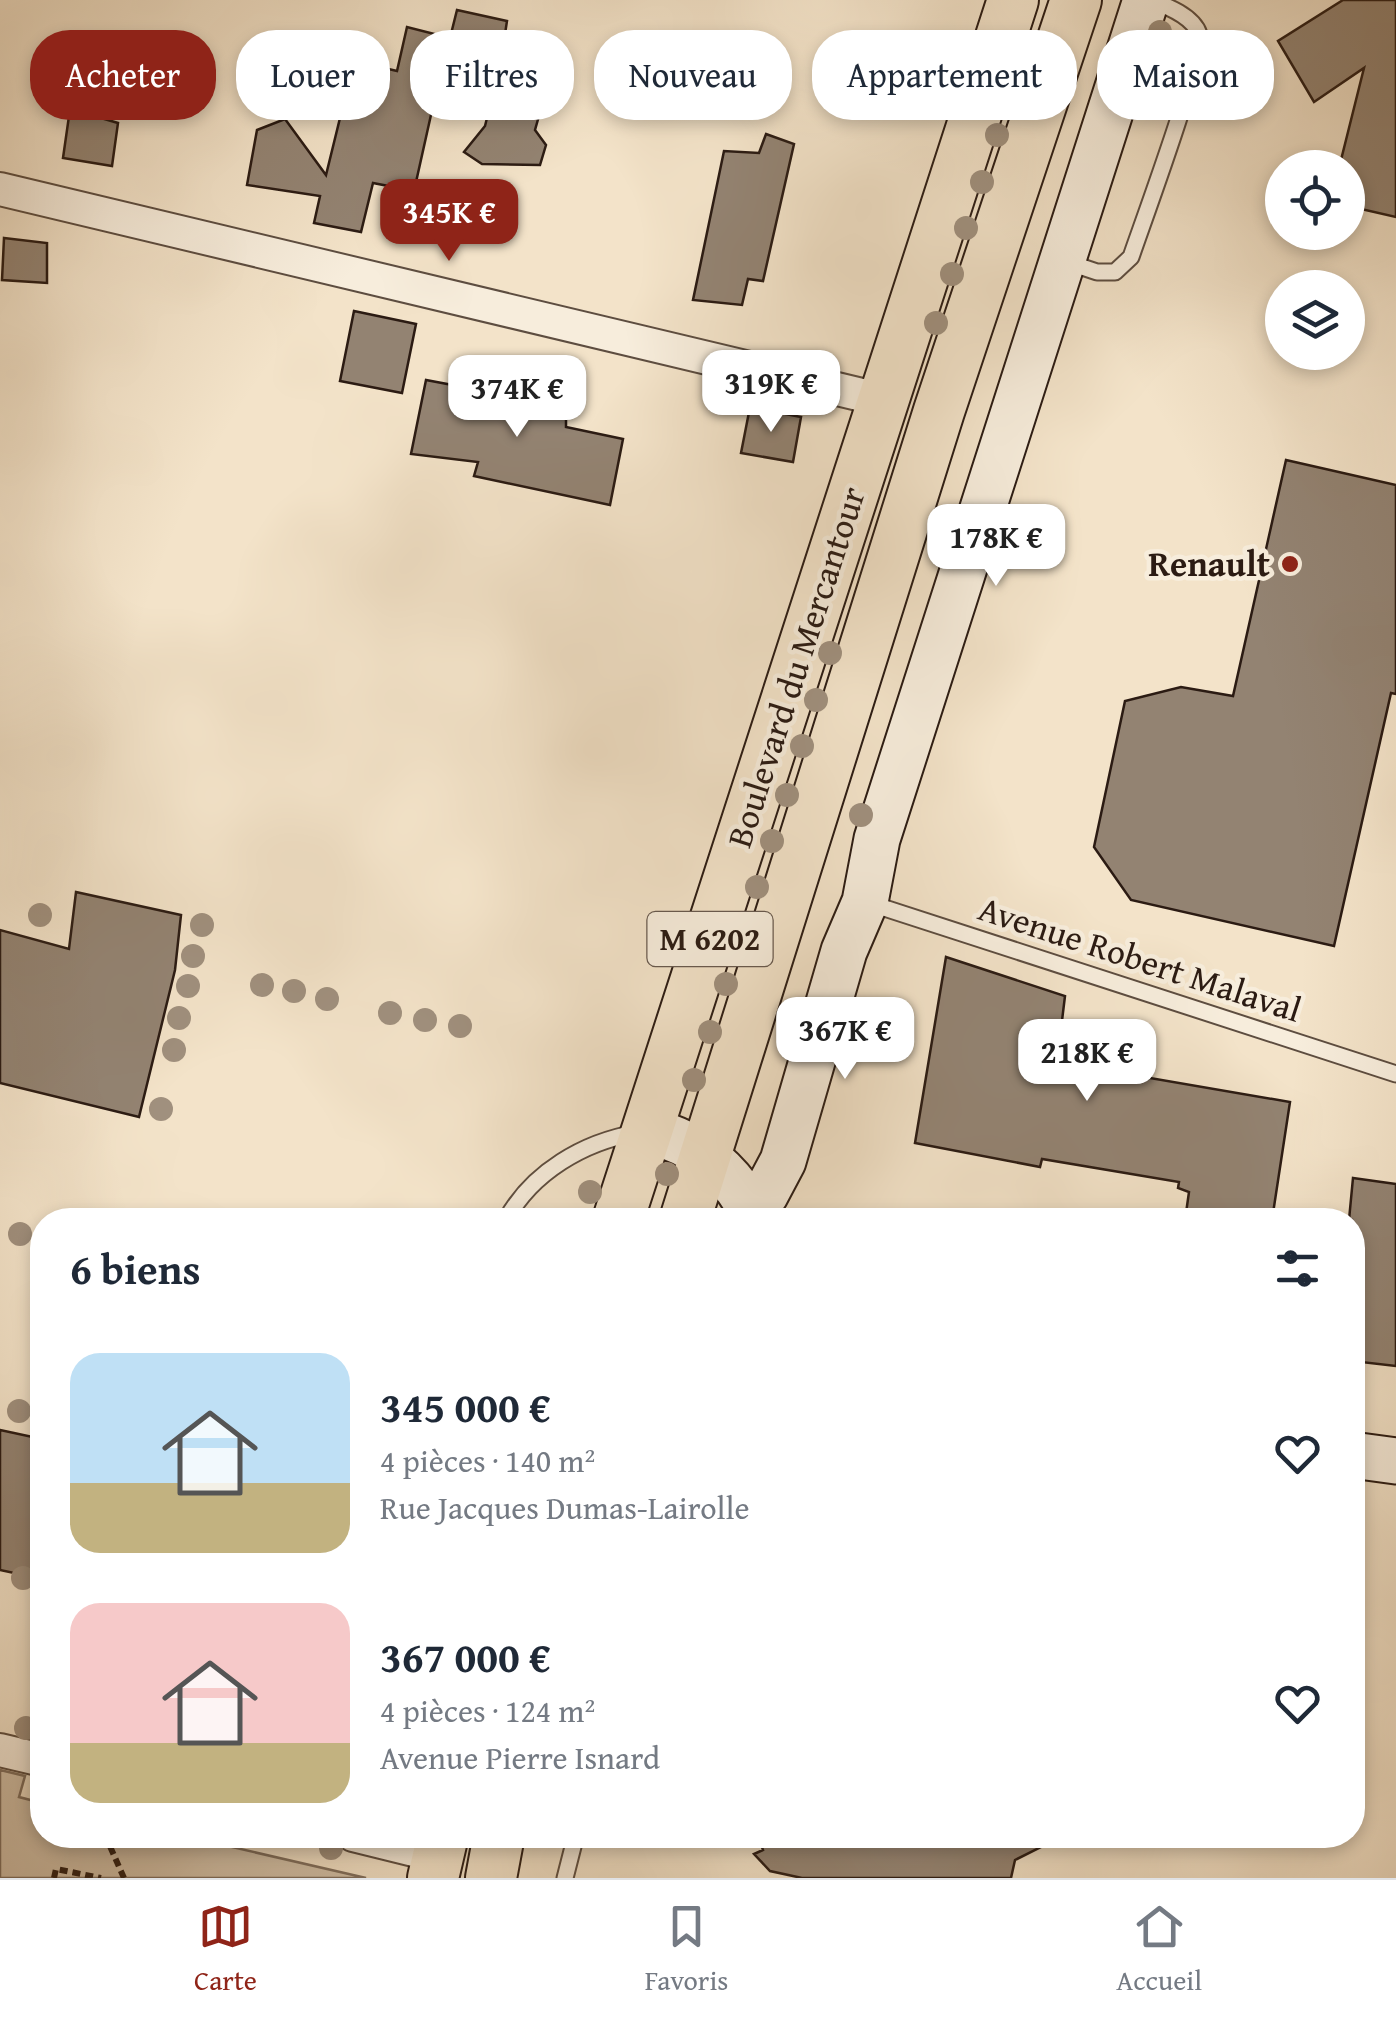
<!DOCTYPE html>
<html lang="fr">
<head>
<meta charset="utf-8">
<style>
	body { margin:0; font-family:"Gentium Book Plus",serif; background:#f2f2f3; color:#1f2937; height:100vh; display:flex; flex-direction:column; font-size:38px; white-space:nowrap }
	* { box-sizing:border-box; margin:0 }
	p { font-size:32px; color:#747a83 }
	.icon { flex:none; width:55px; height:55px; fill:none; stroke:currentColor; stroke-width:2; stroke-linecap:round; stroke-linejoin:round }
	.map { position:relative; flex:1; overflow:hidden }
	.panel { position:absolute; left:30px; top:1208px; width:1335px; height:640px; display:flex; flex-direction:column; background:#fff; border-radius:40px; box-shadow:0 5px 15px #0003 }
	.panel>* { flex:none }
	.top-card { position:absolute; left:30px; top:30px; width:1338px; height:90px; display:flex; gap:20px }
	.buttons { position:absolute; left:1265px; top:150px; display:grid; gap:20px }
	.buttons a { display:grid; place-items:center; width:100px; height:100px; border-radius:50%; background:#fff; box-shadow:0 5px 15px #0003; font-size:50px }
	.price { position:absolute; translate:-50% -85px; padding:0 22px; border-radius:20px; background:#fff; color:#222; font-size:32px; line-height:65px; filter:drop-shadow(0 2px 5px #0008) }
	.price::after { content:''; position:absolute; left:50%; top:60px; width:30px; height:22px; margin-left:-15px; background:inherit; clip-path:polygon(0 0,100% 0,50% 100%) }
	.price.current { background:#8f2418; color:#fff }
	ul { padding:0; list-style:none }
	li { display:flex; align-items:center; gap:30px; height:250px; padding:0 40px }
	li span { display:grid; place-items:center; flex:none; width:280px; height:200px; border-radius:30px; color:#555 }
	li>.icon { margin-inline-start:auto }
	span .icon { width:120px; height:120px; fill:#fffc; stroke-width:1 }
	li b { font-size:42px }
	h2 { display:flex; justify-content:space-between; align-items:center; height:120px; padding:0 40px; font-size:42px }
	.tag { padding:0 35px; border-radius:40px; background:#fff; box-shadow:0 5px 15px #0003; font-size:35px; line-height:90px }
	.tag.current { background:#8f2418; color:#fff }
	.menu { display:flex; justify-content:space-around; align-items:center; height:140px; border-top:2px solid #e0e1e3; background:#fff; font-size:28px; color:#747a83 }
	.menu a { display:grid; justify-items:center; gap:5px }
	.menu .current { color:#8f2418 }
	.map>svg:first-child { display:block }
</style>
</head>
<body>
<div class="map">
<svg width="1396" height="1878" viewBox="0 0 1396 1878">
	<rect width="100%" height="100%" fill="#f3e3c9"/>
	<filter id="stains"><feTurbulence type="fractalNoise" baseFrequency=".002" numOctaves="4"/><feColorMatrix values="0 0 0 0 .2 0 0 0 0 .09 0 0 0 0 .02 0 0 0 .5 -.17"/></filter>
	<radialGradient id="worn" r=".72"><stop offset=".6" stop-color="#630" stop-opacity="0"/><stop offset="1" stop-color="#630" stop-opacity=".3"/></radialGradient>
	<path fill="#d1c1aa" stroke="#7e6e5e" stroke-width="2.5" d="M0 1770 25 1776 19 1797 42 1803V1835H180L366 1878H0Z"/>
	<path fill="#938372" stroke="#2b1b13" stroke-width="2.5" d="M1343 0H1396V217L1348 206V168H1339L1364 68 1314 102 1278 41Z
		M457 10 507 21 501 60 552 70 535 130 546 145 540 165 482 164 464 152 485 126 494 90 439 79 414 191 373 183 361 232 314 223 320 196 247 185 257 130 285 119 326 175 354 61 397 71 407 27 450 38Z
		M70 109 118 123 112 166 63 158Z
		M766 134 794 144 763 281 748 279 742 305 693 300 724 151 759 153Z
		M4 238 47 243V283L2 280Z
		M354 311 416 324 402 393 340 381Z
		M500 376 542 387 541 401 566 407V427L623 439 610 505 474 476 478 462 411 454 426 380 495 393Z
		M750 407 801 417 793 462 741 453Z
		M1286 460 1396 485V694L1391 693 1334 946 1131 900 1094 847 1125 701 1181 687 1233 696Z
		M76 892 181 915 175 970 139 1117 0 1083V930L69 949Z
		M946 957 1065 996 1057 1062 1290 1102 1272 1220H1185L1189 1192 1178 1188 1179 1182 1042 1159 1040 1167 915 1143Z
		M1353 1178 1396 1184V1366L1352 1361V1220H1349Z
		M0 1430 42 1439V1579L0 1570Z
		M758 1835H1065L1015 1860 1011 1878H802L770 1871 754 1854 763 1850Z"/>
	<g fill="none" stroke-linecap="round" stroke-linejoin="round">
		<defs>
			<path id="lane" d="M1064 261 1097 272H1115L1131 257C1141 227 1206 52 1199 34 1193 16 1167 6 1150 0
				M869 903 1396 1074
				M506 1220C532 1172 584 1142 636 1133
				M565 1878 576 1835"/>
			<path id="street" d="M0 189 883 400
				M0 1750 42 1760
				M353 1835 438 1856"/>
			<path id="secondary" d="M650 1131C699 1143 735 1175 756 1220
				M750 1206 765 1195 783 1161 844 951 865 902 877 839 1146 0
				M1352 1455 1396 1461"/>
			<path id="primary" d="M618 1220 1013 0
				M685 1220 939 411 1076 0
				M433 1878 443 1835
				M491 1878 499 1835"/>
		</defs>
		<use href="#lane" stroke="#5d4d40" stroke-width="19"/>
		<use href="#street" stroke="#5d4d40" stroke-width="36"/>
		<use href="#secondary" stroke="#2b1b13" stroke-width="49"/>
		<use href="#primary" stroke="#2b1b13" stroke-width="54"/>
		<path stroke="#2b1b13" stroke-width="6" stroke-dasharray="8 5" stroke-linecap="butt" d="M105 1835 124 1878
			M54 1878 56 1869 101 1878"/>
		<use href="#lane" stroke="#f7eddc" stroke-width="15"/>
		<use href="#street" stroke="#f7eddc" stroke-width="32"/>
		<use href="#secondary" stroke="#f7eddc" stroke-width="45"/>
		<use href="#primary" stroke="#f3e3c9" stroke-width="50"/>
	</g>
	<g fill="#a0907e">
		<circle cx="1160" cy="32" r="12"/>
		<circle cx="1028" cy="43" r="12"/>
		<circle cx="1013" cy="87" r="12"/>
		<circle cx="1140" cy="93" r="12"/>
		<circle cx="997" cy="135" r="12"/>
		<circle cx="982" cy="182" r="12"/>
		<circle cx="966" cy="228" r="12"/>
		<circle cx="952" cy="274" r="12"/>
		<circle cx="936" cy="323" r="12"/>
		<circle cx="830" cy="653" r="12"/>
		<circle cx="816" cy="700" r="12"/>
		<circle cx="802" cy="746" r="12"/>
		<circle cx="787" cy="795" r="12"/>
		<circle cx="861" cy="815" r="12"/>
		<circle cx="772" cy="841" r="12"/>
		<circle cx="757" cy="887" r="12"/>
		<circle cx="40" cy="915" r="12"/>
		<circle cx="202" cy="925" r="12"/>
		<circle cx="740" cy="935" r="12"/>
		<circle cx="193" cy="956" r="12"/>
		<circle cx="726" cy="984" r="12"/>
		<circle cx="262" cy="985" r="12"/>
		<circle cx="188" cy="986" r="12"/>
		<circle cx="294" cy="991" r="12"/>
		<circle cx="327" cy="999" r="12"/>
		<circle cx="390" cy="1013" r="12"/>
		<circle cx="179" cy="1018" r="12"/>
		<circle cx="425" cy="1020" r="12"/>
		<circle cx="460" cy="1026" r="12"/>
		<circle cx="710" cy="1032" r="12"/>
		<circle cx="174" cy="1050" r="12"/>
		<circle cx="694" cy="1080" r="12"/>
		<circle cx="161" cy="1109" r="12"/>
		<circle cx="667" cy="1174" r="12"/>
		<circle cx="590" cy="1192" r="12"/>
		<circle cx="20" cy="1234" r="12"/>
		<circle cx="19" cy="1411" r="12"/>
		<circle cx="23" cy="1578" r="12"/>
		<circle cx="26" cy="1728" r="12"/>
		<circle cx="331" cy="1848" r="12"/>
	</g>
	<circle fill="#8f2418" stroke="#f7eddc" stroke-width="4" cx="1290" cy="564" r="10"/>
	<g text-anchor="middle" stroke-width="9" stroke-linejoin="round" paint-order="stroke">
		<rect fill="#f7eddc" stroke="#685a4f" stroke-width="2.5" x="647.5" y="912" width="125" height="54" rx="8"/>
		<g font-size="32" font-weight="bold" fill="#2b1b13">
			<text x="710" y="950">M 6202</text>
		</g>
		<g font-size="35" font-weight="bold" fill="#2b1b13" stroke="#f7eddc" text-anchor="end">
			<text x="1270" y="576">Renault</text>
		</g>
		<g font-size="35" fill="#2b1b13" stroke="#f7eddc">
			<text transform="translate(796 667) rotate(-72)" y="12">Boulevard du Mercantour</text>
			<text transform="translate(1140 959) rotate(18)" y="12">Avenue Robert Malaval</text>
		</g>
	</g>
	<rect width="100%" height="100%" filter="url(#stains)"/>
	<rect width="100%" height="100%" fill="url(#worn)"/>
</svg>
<div class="buttons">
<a><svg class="icon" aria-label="locate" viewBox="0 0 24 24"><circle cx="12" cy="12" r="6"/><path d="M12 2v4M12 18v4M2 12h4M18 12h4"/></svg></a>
<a><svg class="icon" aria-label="layers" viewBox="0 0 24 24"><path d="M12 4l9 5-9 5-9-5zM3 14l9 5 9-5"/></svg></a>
</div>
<b class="price current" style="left:449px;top:264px">345K €</b>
<b class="price" style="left:771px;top:435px">319K €</b>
<b class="price" style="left:517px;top:440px">374K €</b>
<b class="price" style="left:996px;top:589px">178K €</b>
<b class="price" style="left:845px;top:1082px">367K €</b>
<b class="price" style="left:1087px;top:1104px">218K €</b>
<div class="top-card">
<a class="tag current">Acheter</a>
<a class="tag">Louer</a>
<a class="tag">Filtres</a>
<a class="tag">Nouveau</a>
<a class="tag">Appartement</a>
<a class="tag">Maison</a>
</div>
<section class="panel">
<h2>6 biens<svg class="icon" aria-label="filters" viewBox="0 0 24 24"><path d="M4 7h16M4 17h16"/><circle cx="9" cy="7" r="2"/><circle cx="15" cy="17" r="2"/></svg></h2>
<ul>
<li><span style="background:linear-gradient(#bfe0f5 65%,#c2b280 0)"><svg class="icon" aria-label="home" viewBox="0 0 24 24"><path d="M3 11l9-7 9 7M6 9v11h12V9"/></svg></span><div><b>345 000 €</b><p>4 pièces · 140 m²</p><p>Rue Jacques Dumas-Lairolle</p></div><svg class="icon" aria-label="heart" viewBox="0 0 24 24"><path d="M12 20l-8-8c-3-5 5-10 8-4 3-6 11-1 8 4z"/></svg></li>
<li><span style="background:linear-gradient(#f6c9c9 70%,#c2b280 0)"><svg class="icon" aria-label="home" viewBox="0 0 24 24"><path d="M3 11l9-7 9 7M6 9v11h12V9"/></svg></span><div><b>367 000 €</b><p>4 pièces · 124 m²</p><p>Avenue Pierre Isnard</p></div><svg class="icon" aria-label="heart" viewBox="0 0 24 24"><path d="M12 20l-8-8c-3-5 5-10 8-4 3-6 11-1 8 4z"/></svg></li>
</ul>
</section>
</div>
<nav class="menu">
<a class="current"><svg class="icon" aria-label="map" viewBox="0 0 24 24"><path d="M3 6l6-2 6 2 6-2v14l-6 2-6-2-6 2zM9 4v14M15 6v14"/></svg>Carte</a>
<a><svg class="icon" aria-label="saved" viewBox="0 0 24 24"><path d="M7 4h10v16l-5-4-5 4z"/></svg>Favoris</a>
<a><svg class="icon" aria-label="home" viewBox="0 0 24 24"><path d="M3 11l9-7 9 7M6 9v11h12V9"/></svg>Accueil</a>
</nav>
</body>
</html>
